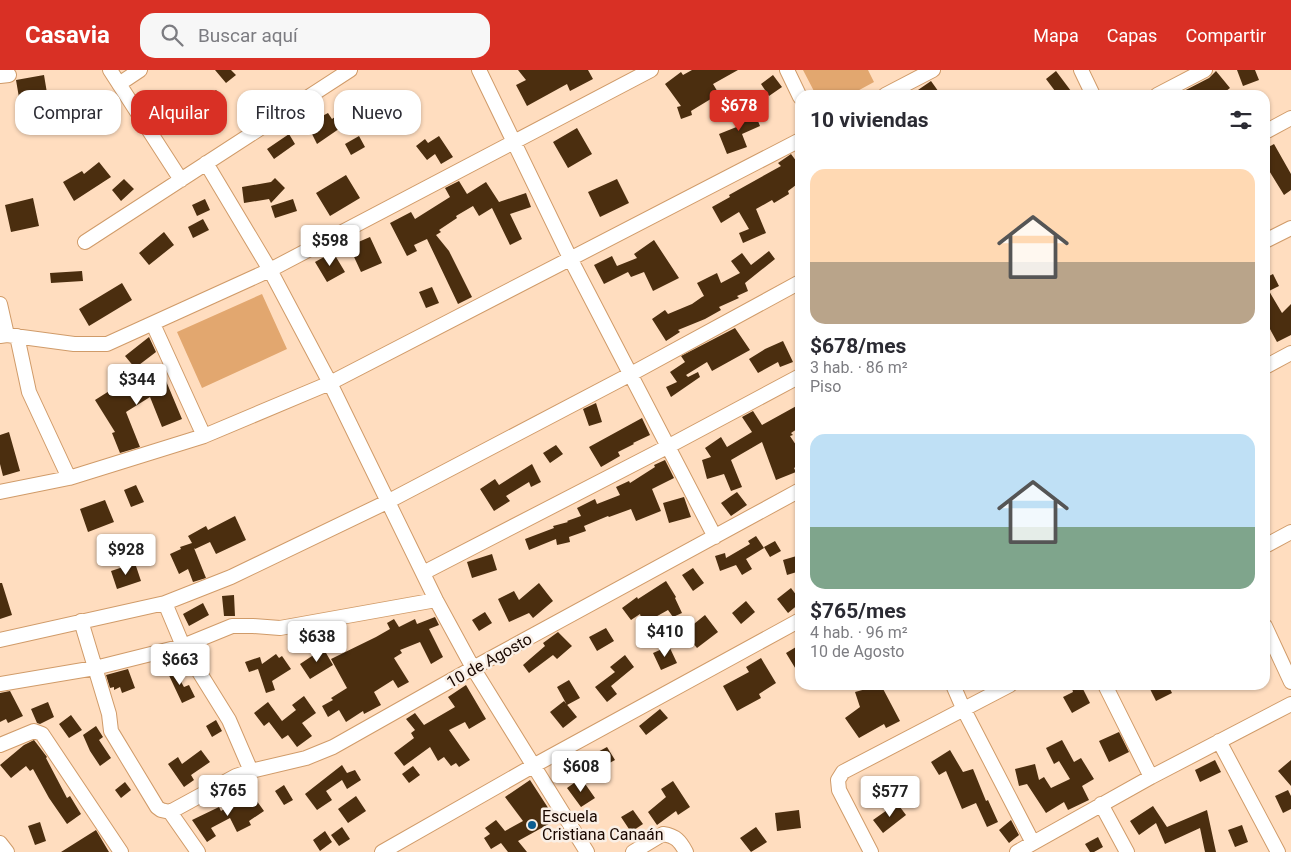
<!DOCTYPE html>
<html lang="es">
<head>
<meta charset="utf-8">
<style>
	body { margin:0; font-family:Roboto,sans-serif; background:#f7f7f7; color:#2b2b33; height:100vh; display:flex; flex-direction:column; font-size:19px; white-space:nowrap }
	* { box-sizing:border-box; margin:0 }
	p { font-size:16px; color:#7c7c81 }
	.icon { flex:none; width:28px; height:28px; fill:none; stroke:currentColor; stroke-width:2; stroke-linecap:round; stroke-linejoin:round }
	.map { position:relative; flex:1; overflow:hidden }
	.drawer { position:absolute; left:795px; top:20px; width:475px; height:600px; display:flex; flex-direction:column; background:#fff; border-radius:15px; box-shadow:0 1px 4px #0004 }
	.drawer>* { flex:none }
	.hud { position:absolute; left:15px; top:20px; width:475px; height:45px; display:flex; gap:10px }
	.price { position:absolute; translate:-50% -42px; padding:0 11px; border-radius:5px; background:#fff; color:#222; font-size:16px; line-height:32px; filter:drop-shadow(0 1px 2px #0008) }
	.price::after { content:''; position:absolute; left:50%; top:30px; width:15px; height:11px; margin-left:-8px; background:inherit; clip-path:polygon(0 0,100% 0,50% 100%) }
	.price.active { background:#d93025; color:#fff }
	ul { padding:0; list-style:none }
	li { display:grid; align-content:center; gap:10px; height:265px; padding:0 15px }
	li span { display:grid; place-items:center; height:155px; border-radius:15px; color:#555 }
	li>.icon { margin-inline-start:auto }
	span .icon { width:90px; height:90px; fill:#fffc; stroke-width:1 }
	li b { font-size:21px }
	h2 { display:flex; justify-content:space-between; align-items:center; height:60px; padding:0 15px; font-size:21px }
	.pill { padding:0 18px; border-radius:15px; background:#fff; box-shadow:0 1px 4px #0004; font-size:18px; line-height:45px }
	.pill.active { background:#d93025; color:#fff }
	header { display:flex; align-items:center; gap:30px; box-sizing:border-box; height:70px; padding:0 25px; background:#d93025; color:#fff }
	header strong { font-size:24px }
	nav { display:flex; gap:28px; margin-inline-start:auto; font-size:18px }
	.search { width:350px; height:45px; background:#f7f7f7; display:flex; align-items:center; gap:12px; box-sizing:border-box; padding:0 18px; border-radius:15px; color:#7c7c81; font-size:19px }
	.map>svg:first-child { display:block }
</style>
</head>
<body>
<header>
<strong>Casavia</strong>
<div class="search"><svg class="icon" aria-label="search" viewBox="0 0 24 24"><circle cx="10" cy="10" r="6"/><path d="M15 15l6 6"/></svg>Buscar aquí</div>
<nav><a>Mapa</a><a>Capas</a><a>Compartir</a></nav>
</header>
<div class="map">
<svg width="1291" height="782" viewBox="0 0 1291 782">
	<rect width="100%" height="100%" fill="#ffddbf"/>
	<path fill="#e2a76f" d="M803 0H868L874 12 850 25H816Z
		M262 224 287 279 202 318 177 262Z"/>
	<path fill="#4b2e0f" d="M215 0H231L236 5 226 13Z
		M518 0H588L593 9 570 21 567 14 527 36 516 15 526 10Z
		M692 0H738L713 14 719 24 691 41 692 45 681 49 677 37 681 36 665 14 681 2 683 5Z
		M1237 0H1255L1259 10 1243 16Z
		M1056 1 1074 25H1058L1046 9Z
		M1216 1 1230 18 1221 25H1179L1178 24 1209 8Z
		M44 5 52 53 24 57 16 10Z
		M773 5 782 17 769 26 761 14Z
		M931 11 941 25H922L918 20Z
		M216 20 223 28 206 44 210 49 199 57 197 54 183 61 178 53 191 46 188 42Z
		M753 39 760 56 742 64 747 77 727 84 719 64 739 56 735 47Z
		M342 42 349 52 317 74 307 54 328 43 332 49Z
		M577 58 592 84 568 98 553 72Z
		M289 64 295 74 274 89 267 79Z
		M359 66 365 77 351 85 345 74Z
		M439 66 453 87 441 94 435 84 427 90 416 76 425 69 428 73Z
		M1274 74 1291 104V120L1284 125 1265 94V79Z
		M791 84 800 96V112L788 121 789 124 774 133 772 130 756 139 766 163 743 173 739 163 749 159 739 142 721 153 712 137 730 127 729 125 781 96 778 93Z
		M99 92 111 107 74 131 63 112 82 101 84 104Z
		M346 105 360 128 330 146 316 123Z
		M275 108 285 118 271 133 269 129 244 133 242 117 271 112Z
		M124 109 134 119 121 131 112 120Z
		M617 109 629 133 600 147 588 122Z
		M459 111 467 124 486 112 499 132 526 123 531 137 510 144 522 169 510 175 492 138 479 146 473 136 456 146 457 148 439 160 441 162 436 165 449 181 472 227 458 234 427 169 414 175 417 181 407 186 390 153 411 142 415 149 450 127 445 118Z
		M33 128 39 156 11 162 5 135Z
		M205 129 210 140 197 146 192 135Z
		M293 129 297 141 275 148 271 136Z
		M203 149 209 160 193 168 188 157Z
		M164 162 174 175 149 195 139 183Z
		M370 167 382 193 361 202 349 176Z
		M654 170 679 208 653 221 644 202 631 207 628 202 604 214 594 195 612 186 617 196 637 188 634 184Z
		M769 181 775 189 745 213 748 221 737 226 739 228 719 237 721 240 705 249 678 260 680 262 666 271 652 249 665 240 668 244 692 234 702 227 704 226 697 213 717 203 721 213 740 203 731 191 742 183 751 195Z
		M333 182 345 202 327 212 315 192Z
		M82 201 83 211 51 213 50 203Z
		M1273 204 1279 216 1269 221 1282 243 1291 234V265L1277 272 1265 250V208Z
		M122 213 132 230 89 256 79 239Z
		M432 217 439 233 426 238 419 222Z
		M735 258 750 280 712 301 707 292 686 305 688 307 698 302 700 307 671 327 666 317 677 312 670 302 685 292 681 286Z
		M149 267 156 282 135 298 125 286Z
		M783 271 793 292 780 297 778 292 758 303 749 289 765 279Z
		M161 299 182 349 162 357 150 327 126 342 140 377 120 383 112 363 115 362 95 330 114 318Z
		M596 333 602 352 589 356 583 339Z
		M800 334V357L791 363 793 365 790 366 800 381V394L794 398 796 402 776 410 762 372 731 390 742 417 731 421 724 404 707 409 702 390 711 387 705 378 721 367 727 377 752 362 742 347 753 341 762 355Z
		M642 348 650 365 633 373 634 374 618 382 620 386 601 397 589 377Z
		M9 362 20 401 3 406 0 394V365Z
		M556 375 563 384 550 393 543 383Z
		M665 390 674 408 652 419 661 441 636 451 631 439 609 447 608 446 584 456 586 461 569 467 570 472 557 475 556 469 529 480 525 469 554 458 553 456 568 452 567 451 581 446 577 438 595 429 597 434 620 425 616 417 629 411 630 413 655 397 654 395Z
		M532 394 541 412 531 417 529 412 506 426 510 431 494 441 480 419 495 409 499 415Z
		M136 415 144 432 131 437 124 420Z
		M737 422 747 435 731 446 721 433Z
		M684 427 691 447 669 453 663 433Z
		M105 430 114 452 88 462 80 439Z
		M235 446 246 470 216 484 210 472 195 479 194 478 206 508 193 512 188 499 179 504 170 484 181 479 180 477 192 473 188 466 206 456 208 460Z
		M756 466 764 478 746 489 752 499 742 505 736 495 720 501 715 486 725 483 726 488 750 474 748 471Z
		M775 471 781 481 770 487 764 477Z
		M492 484 497 500 472 508 467 492Z
		M800 485V501L787 505 783 490Z
		M135 493 141 511 117 519 111 501Z
		M693 498 704 513 693 521 682 505Z
		M666 511 676 527 675 528 682 543 673 547 668 540 643 554 640 544 631 550 622 538 637 527 638 529Z
		M0 513H2L12 545 0 549Z
		M539 513 553 531 533 548 529 543 509 552 498 529 514 521 519 530Z
		M791 518 800 530V533L788 543 777 529Z
		M234 525 235 546H224L222 526Z
		M746 531 755 542 741 554 732 543Z
		M203 533 209 545 189 556 183 544Z
		M485 542 492 553 479 561 472 550Z
		M705 545 718 562 697 578 684 562Z
		M435 547 439 555 429 559 443 587 431 594 420 572 400 580 402 583 394 588 409 612 398 618 393 610 374 622 381 635 364 644 363 641 346 652 339 640 328 647 322 636 333 630 331 628 347 618 331 589 376 567 390 559 387 553 394 549 399 557 415 549 417 554Z
		M606 558 614 571 597 581 589 567Z
		M558 562 572 576 557 589 553 585 529 603 523 595 545 576 543 573Z
		M322 576 333 595 310 609 300 594 315 584 313 581Z
		M669 576 677 593 661 600 653 583Z
		M796 577 800 584V606L786 583Z
		M276 584 279 588 282 586 291 599 272 611 275 620 266 623 258 599 249 602 245 592 260 587 262 594Z
		M625 585 634 597 611 616 617 624 607 632 595 617 615 602 610 597Z
		M761 588 776 613 759 624 761 628 737 641 723 616 749 602 746 597Z
		M172 596 184 617 189 615 195 627 182 633 166 599Z
		M128 599 135 618 122 623 120 617 114 620V617L110 618 106 605Z
		M569 610 580 628 567 635 557 617Z
		M466 615 486 649 469 659 465 652 449 660 470 690 459 697 456 693 451 696 444 687 438 691 430 677 404 696 394 683 414 668 411 663 415 660 406 649 415 643 424 655 455 637 448 627Z
		M881 615 900 651 886 658 884 654 859 668 845 648 860 637 855 622Z
		M1071 615H1081L1090 633 1072 643 1063 627 1073 622Z
		M1148 615H1168L1172 623 1156 631Z
		M10 621 23 646 8 653 6 649 0 652V623Z
		M304 626 316 643 302 653 312 666 297 677 288 665 282 669 269 652 264 656 254 643 268 632 282 651 296 640 292 635Z
		M564 631 577 647 563 658 550 642Z
		M48 632 54 647 40 654 37 653 31 639Z
		M660 639 668 648 646 665 639 656Z
		M71 645 82 660 69 668 59 654Z
		M216 650 222 661 212 667 206 656Z
		M96 656 103 667 99 670 111 688 100 696 90 681 83 665Z
		M1119 662 1129 682 1109 692 1099 671Z
		M34 670 47 687 46 688 67 728 70 726 81 744 67 754 49 728 33 699 30 701 26 696 11 708 0 695 24 675Z
		M1062 670 1074 692 1081 688 1094 709 1082 716 1089 730 1068 740 1064 732 1046 743 1027 714 1019 716 1015 699 1035 694 1039 710 1044 707 1051 718 1070 709 1059 691 1054 694 1046 678Z
		M607 677 615 690 602 697 594 684Z
		M201 680 210 692 191 705 194 710 184 717 168 694 178 687 182 694Z
		M950 680 963 702 973 699 986 731 988 730 998 752 987 757 976 733 962 739 946 701 939 705 931 692Z
		M1215 690 1221 702 1200 712 1195 700Z
		M1291 690V716L1278 701Z
		M342 695 347 703 355 700 361 710 347 719 342 710 326 721 332 730 317 740 305 724Z
		M413 696 420 705 409 713 402 704Z
		M581 708 595 728 581 737 567 718Z
		M530 710 556 750 518 771 527 782H508L501 773 491 779 484 768 490 764 485 758 496 750 505 761 523 751 505 727Z
		M673 711 690 737 678 745 676 741 657 755 648 742 666 727 661 719Z
		M125 712 131 720 121 728 115 720Z
		M284 715 293 730 284 735 275 721Z
		M1288 720 1291 726V739L1283 743 1275 726Z
		M356 726 366 741 348 753 338 739Z
		M254 727 264 741 249 751 251 755 237 762 230 748 211 758 216 766 207 772 192 750 219 737 221 741 237 730 241 735Z
		M897 733 906 745 883 763 873 750Z
		M1153 736 1167 757 1207 740 1216 782H1205L1200 758 1165 774 1156 753 1139 765 1130 751Z
		M633 740 643 754 631 762 621 747Z
		M799 740 801 758 777 761 775 743Z
		M1011 750 1019 765 1009 773 999 760Z
		M40 752 46 771 35 775 28 756Z
		M1242 755 1248 772 1235 777 1228 760Z
		M342 757 350 769 339 776 331 765Z
		M756 757 767 772 751 782 740 768Z
		M96 760 109 782H61Z
		M325 761 332 772 320 781 313 770Z
		M1098 767 1103 777 1094 782H1090L1085 774Z"/>
	<g fill="none" stroke-linecap="round" stroke-linejoin="round">
		<defs>
			<path id="minor" d="M110 0 181 110
				M479 0 571 190 715 467
				M787 0 800 27
				M1081 0 1093 25
				M0 6 9 5
				M119 14 140 0
				M885 25 933 0
				M1157 25 1205 0
				M1265 62 1291 48
				M206 93 270 200 330 313 436 530 473 598 587 782
				M1265 171 1291 158
				M85 172 350 0
				M0 234 7 265
				M153 254 204 366
				M0 266 7 265 74 274H107L270 200 651 0
				M17 266 29 322 69 408
				M1265 297 1291 283
				M0 422 69 408 204 366 330 313 800 70
				M1265 476 1291 462
				M423 503 669 376 800 306
				M165 533 183 576 229 650 251 701
				M81 551 109 644 111 661 157 737 161 740 170 742 198 782
				M1265 556 1291 612
				M0 570 165 533 231 507 389 431 631 304 800 212
				M0 614 95 598 183 576 232 556H253L280 558 436 530
				M953 615 963 638 1033 773
				M1105 615 1151 707
				M1219 671 1278 782
				M0 675 34 661 42 664 121 782
				M1101 734 1127 782
				M170 742 236 706 251 701 306 688 333 677 473 598 800 420
				M0 773 7 782
				M382 782 533 696 800 550
				M633 782 663 764C676 766 680 771 686 782
				M871 782 839 720 838 710 843 702 1010 615
				M1017 782 1151 707 1291 634"/>
		</defs>
		<use href="#minor" stroke="#d09b69" stroke-width="16"/>
		<use href="#minor" stroke="#fff" stroke-width="14"/>
	</g>
	<circle fill="#0c5d90" stroke="#faefe5" stroke-width="2" cx="532" cy="755" r="5"/>
	<g text-anchor="middle" stroke-width="5" stroke-linejoin="round" paint-order="stroke">
		<g font-size="16" fill="#1a0800" stroke="#faefe5">
			<text transform="translate(489 590) rotate(-29)" y="6">10 de Agosto</text>
		</g>
		<g font-size="16" fill="#1a0800" stroke="#faefe5" text-anchor="start">
			<text x="542" y="752">Escuela<tspan x="542" dy="18">Cristiana Canaán</tspan></text>
		</g>
	</g>
</svg>
<b class="price active" style="left:739px;top:62px">$678</b>
<b class="price" style="left:330px;top:197px">$598</b>
<b class="price" style="left:137px;top:336px">$344</b>
<b class="price" style="left:126px;top:506px">$928</b>
<b class="price" style="left:665px;top:588px">$410</b>
<b class="price" style="left:317px;top:593px">$638</b>
<b class="price" style="left:180px;top:616px">$663</b>
<b class="price" style="left:581px;top:723px">$608</b>
<b class="price" style="left:228px;top:747px">$765</b>
<b class="price" style="left:890px;top:748px">$577</b>
<div class="hud">
<a class="pill">Comprar</a>
<a class="pill active">Alquilar</a>
<a class="pill">Filtros</a>
<a class="pill">Nuevo</a>
</div>
<section class="drawer">
<h2>10 viviendas<svg class="icon" aria-label="filters" viewBox="0 0 24 24"><path d="M4 7h16M4 17h16"/><circle cx="9" cy="7" r="2"/><circle cx="15" cy="17" r="2"/></svg></h2>
<ul>
<li><span style="background:linear-gradient(#ffd9b3 60%,#b9a48a 0)"><svg class="icon" aria-label="home" viewBox="0 0 24 24"><path d="M3 11l9-7 9 7M6 9v11h12V9"/></svg></span><div><b>$678/mes</b><p>3 hab. · 86 m²</p><p>Piso</p></div></li>
<li><span style="background:linear-gradient(#bfe0f5 60%,#7fa58c 0)"><svg class="icon" aria-label="home" viewBox="0 0 24 24"><path d="M3 11l9-7 9 7M6 9v11h12V9"/></svg></span><div><b>$765/mes</b><p>4 hab. · 96 m²</p><p>10 de Agosto</p></div></li>
</ul>
</section>
</div>
</body>
</html>
